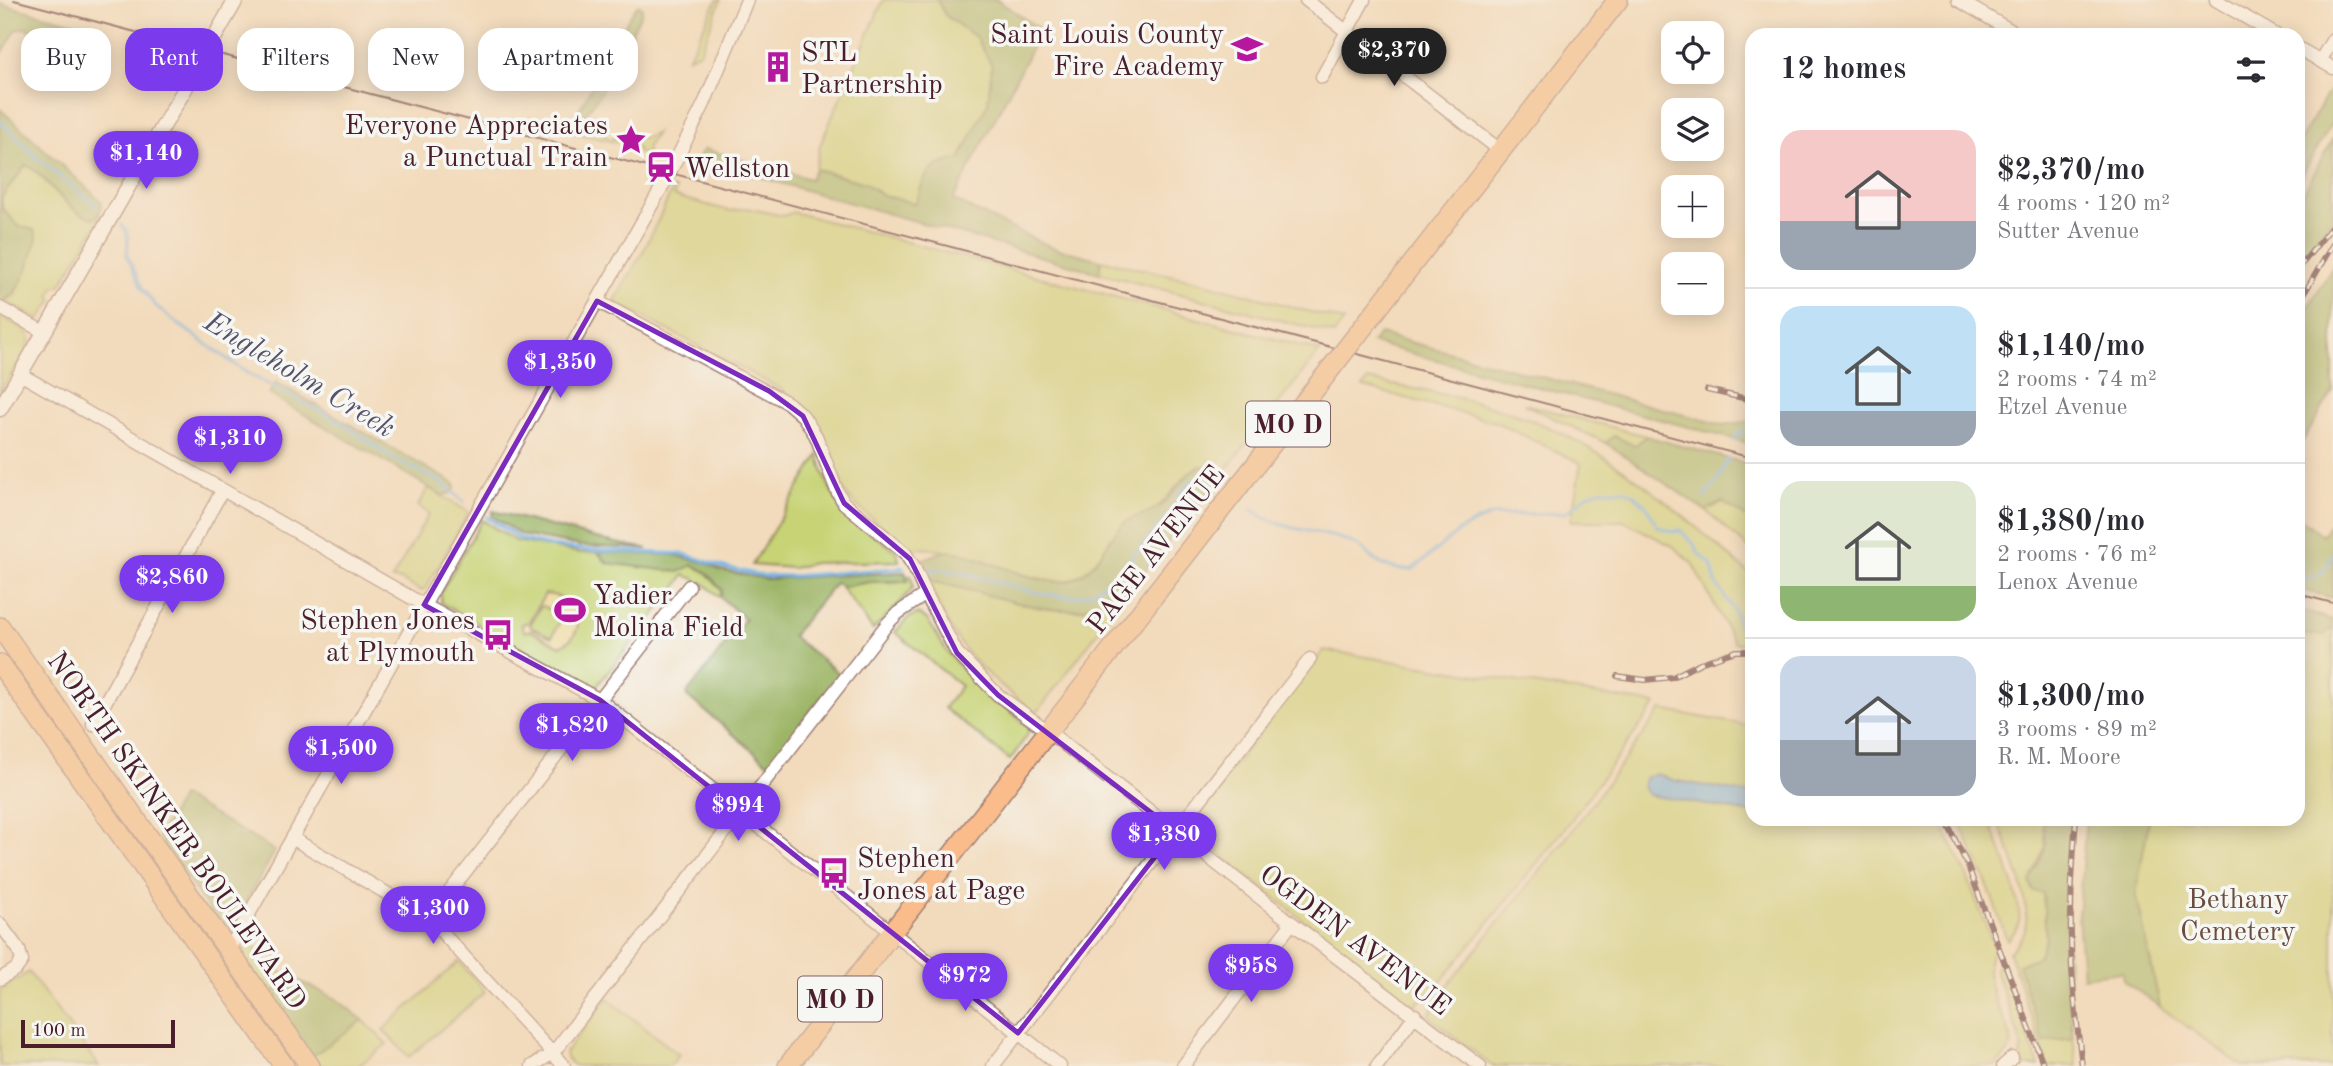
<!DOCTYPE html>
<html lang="en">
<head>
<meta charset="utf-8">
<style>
	body { margin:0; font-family:"Old Standard TT",serif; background:#f7f7f7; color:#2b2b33; height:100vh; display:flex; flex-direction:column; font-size:26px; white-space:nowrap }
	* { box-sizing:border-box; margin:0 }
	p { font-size:23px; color:#7c7c81 }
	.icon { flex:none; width:38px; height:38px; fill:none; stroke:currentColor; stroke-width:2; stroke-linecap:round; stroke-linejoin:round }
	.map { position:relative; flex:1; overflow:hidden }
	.panel { position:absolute; left:1745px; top:28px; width:560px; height:798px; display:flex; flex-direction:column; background:#fff; border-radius:21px; box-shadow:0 4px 18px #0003 }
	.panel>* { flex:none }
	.top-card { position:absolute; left:21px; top:28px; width:665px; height:63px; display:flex; gap:14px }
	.controls { position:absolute; left:1661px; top:21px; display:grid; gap:14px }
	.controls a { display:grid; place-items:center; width:63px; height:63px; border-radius:14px; background:#fff; box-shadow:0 4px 18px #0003; font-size:35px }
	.scale { position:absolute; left:21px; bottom:18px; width:154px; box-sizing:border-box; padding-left:7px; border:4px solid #4a1f2b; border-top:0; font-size:19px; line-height:24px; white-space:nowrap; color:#4a1f2b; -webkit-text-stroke:5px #f6f6f2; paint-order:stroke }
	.price { position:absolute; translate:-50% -60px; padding:0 16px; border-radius:24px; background:#7c3aed; color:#fff; font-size:23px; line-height:46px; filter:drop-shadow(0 2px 4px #0008) }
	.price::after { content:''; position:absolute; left:50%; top:42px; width:21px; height:16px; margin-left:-10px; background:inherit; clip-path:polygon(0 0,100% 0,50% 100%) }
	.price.active { background:#222; color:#fff }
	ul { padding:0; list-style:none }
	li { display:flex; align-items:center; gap:21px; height:175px; padding:0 35px }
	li+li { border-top:2px solid #e1e1e2 }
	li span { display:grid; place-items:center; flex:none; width:196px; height:140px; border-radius:21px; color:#555 }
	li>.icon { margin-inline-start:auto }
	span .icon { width:84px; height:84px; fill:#fffc; stroke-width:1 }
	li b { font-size:30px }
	h2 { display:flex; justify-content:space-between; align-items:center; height:84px; padding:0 35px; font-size:30px }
	.chip { padding:0 24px; border-radius:21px; background:#fff; box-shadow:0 4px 18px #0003; font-size:24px; line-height:63px }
	.chip.active { background:#7c3aed; color:#fff }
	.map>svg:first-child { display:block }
</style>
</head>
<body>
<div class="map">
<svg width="2333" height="1066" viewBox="0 0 2333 1066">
	<rect width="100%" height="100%" fill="#f6f6f2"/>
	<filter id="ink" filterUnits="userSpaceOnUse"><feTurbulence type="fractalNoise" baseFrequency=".0143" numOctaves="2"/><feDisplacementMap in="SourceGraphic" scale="14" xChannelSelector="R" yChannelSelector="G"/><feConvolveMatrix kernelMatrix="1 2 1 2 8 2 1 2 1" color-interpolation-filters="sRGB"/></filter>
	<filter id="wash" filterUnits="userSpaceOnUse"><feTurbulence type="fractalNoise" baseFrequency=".00686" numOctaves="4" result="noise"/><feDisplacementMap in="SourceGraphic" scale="28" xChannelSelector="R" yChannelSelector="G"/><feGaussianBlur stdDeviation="1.57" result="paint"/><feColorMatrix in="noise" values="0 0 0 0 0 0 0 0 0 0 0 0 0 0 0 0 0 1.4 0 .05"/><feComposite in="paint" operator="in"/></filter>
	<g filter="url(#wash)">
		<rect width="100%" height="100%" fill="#f2dbbc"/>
		<path fill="#c7d375" stroke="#887950" stroke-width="2" d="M717 0H721L700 52 688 58Z
			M883 0H937L946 16 976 37 992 65 988 103 960 159 917 204 881 195 865 183 815 169 820 145Z
			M585 120 606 125 605 137 614 139 616 135H618V143L568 131 575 124Z
			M656 133 647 147V155L638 153V149L625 145 629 134 645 138Z
			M26 164C49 179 66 214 95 218L100 211 99 221 61 285 54 287 50 295 53 300 39 320 4 301 15 295 34 230 18 226 2 208V197Z
			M673 188 676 189 674 196 730 211 747 208 784 216 793 212 1320 351 1224 472C1218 470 1210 466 1204 466 1189 465 1167 501 1153 511 1145 517 1132 516 1124 523 1120 526 1117 532 1115 536 1103 552 1094 568 1075 578 1044 594 956 541 911 549 893 533 857 510 845 492 836 478 835 461 829 446 819 422 801 404 781 389L614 302 645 248Z
			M1101 260 1197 281 1344 321 1334 334 1099 273Z
			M0 316 24 329 30 338 28 348 0 392Z
			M1368 380C1422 391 1478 399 1529 419 1614 451 1685 517 1752 576V645L1734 642 1692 563 1674 547 1624 521H1571L1581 463 1496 422 1363 387Z
			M1524 404 1646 436 1635 446 1614 436 1606 443Z
			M819 455C831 511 855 520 897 552L899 561 814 563 793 568 752 565Z
			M428 488 469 512 426 588 421 591 401 580 392 579 429 514 418 506Z
			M1722 502 1752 521V551L1706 511Z
			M482 520 516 541 581 553 598 552 607 563 693 565 706 572 722 590 720 597 702 582 698 587 695 579 684 575 675 589 596 687 587 686 441 603V592Z
			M924 575H929L932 582C974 586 1057 624 1095 605 1103 601 1111 595 1118 590L1128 592 1039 710 1034 712C1013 695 989 678 971 657 950 633 938 604 924 575Z
			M906 576H911C911 578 914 585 913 587 913 591 879 623 873 630L841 587 870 582 907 581Z
			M917 614 927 619 948 653 964 671 1028 727V734L1010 760 944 708 961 686 895 632 908 618Z
			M2333 627V1066H2242L2160 1007 2136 893 2149 819H2298V634L2324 635Z
			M1324 650 1656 704 1566 827 1438 985 1415 1005 1405 1001 1190 830 1193 819Z
			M1661 710 1752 726V794L1672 780 1662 775 1649 795 1752 813V819H1939L1966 873 1995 949C1976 974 2001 1011 2011 1037 2012 1051 2005 1057 1995 1066H1492L1433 1020 1429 1016 1435 1001 1571 832Z
			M1958 819H1989C1997 843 2023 898 2019 922 2017 929 2013 935 2007 940L1988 886Z
			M1997 819H2043L2045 848 2030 882 2043 893 2046 938 2038 957 2019 965 2044 1042 2073 1038 2077 1066H2048L2009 952C2015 947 2020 941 2023 935 2036 904 2008 848 1997 819Z
			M245 943 257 950 254 958 290 977 270 995 242 957Z
			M1999 958 2039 1066H2024L2020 1057 2022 1045 1995 970Z
			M459 961 485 992 409 1057 383 1030Z
			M29 972 30 974 99 1066H0V990Z
			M607 998 679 1055 670 1066H573L566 1058 565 1053Z
			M363 1020 387 1044 358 1066H320L312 1056Z"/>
		<path fill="#9db566" stroke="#746a48" stroke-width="2" d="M937 0H997L1041 30 953 200 1051 247 1101 260 1099 273 701 161 698 158 704 149 810 179 815 169 865 183 882 195 916 204C924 175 928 164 960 159L988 103 992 65 976 37 946 16Z
			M0 4 94 28 84 54 78 56 26 28 16 30 0 57Z
			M639 4 642 8 641 14 600 94 582 119 578 117 577 114 632 12Z
			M2333 85V121L2298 181V144Z
			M0 109 102 202 100 211 95 218C65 214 51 177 26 165L2 197V208L18 226 34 230 37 238C29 262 25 288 2 302L0 301Z
			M2333 138V219L2298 263V203Z
			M2333 266V391L2298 449 2302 462 2298 470V324Z
			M1380 334 1723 425 1752 421V444L1372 343Z
			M276 382 455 484V489L449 494 442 495 269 394Z
			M1614 436 1635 446 1646 436 1752 465V521L1722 502 1706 511 1606 443Z
			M1203 466 1224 472 1128 592 1118 590C1110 595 1103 601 1095 605 1057 623 973 587 931 582L923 559C930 557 941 551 948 551 982 553 1043 592 1073 579 1099 568 1104 542 1123 524 1132 515 1149 515 1161 505 1176 493 1184 471 1203 466Z
			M493 511 615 543 648 549 581 546 521 535 492 516Z
			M2298 517 2322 535 2333 521V598L2298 589Z
			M598 552 674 555 707 563 720 570 766 579 905 572 908 581 870 582 841 587 836 582 792 636 840 674 769 764 686 695 745 619 720 597 722 590 706 572 693 565 679 572 607 563Z
			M2298 610 2333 620V627L2324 635 2298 634Z
			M182 796 275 851 233 925 226 928 220 925 158 837Z
			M2043 819H2070C2064 893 2065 964 2073 1038L2044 1042 2018 965 2038 957 2046 938 2043 893 2033 891 2030 881 2045 848Z
			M2086 819H2149L2136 893 2160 1007 2125 982 2122 972 2083 977 2078 917Z
			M291 977 335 998 363 1020 312 1056 270 995Z"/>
		<path fill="#eeda9e" stroke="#9c7c64" stroke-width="2" fill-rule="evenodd" d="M545 594C581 596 590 633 560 646L530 630 525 632 522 627V624L529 622ZM543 606 562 617 552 637 532 628 530 625 540 607Z"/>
		<path fill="#6fb1e4" stroke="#5c6888" stroke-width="2" d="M1656 774 1672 780 1752 794V813L1649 795C1642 789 1642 785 1646 777Z"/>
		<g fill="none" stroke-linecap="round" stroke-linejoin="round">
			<path stroke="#6fb1e4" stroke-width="3.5" d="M0 120 35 156 96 206
				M122 225 127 232 128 241 127 255 142 288 154 304 170 318 247 373 341 422 389 456 441 482 464 502
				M1734 440 1740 432 1752 431
				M1704 497 1718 480 1728 459
				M1252 509C1281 534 1327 528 1360 547 1366 551 1370 558 1376 561 1385 567 1402 571 1413 569L1459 531 1477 521 1493 515 1565 513 1589 494 1599 490H1624L1633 494 1647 507 1657 526 1674 532 1680 530 1694 544 1698 553 1711 564 1716 583 1734 611 1743 637 1752 654
				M487 517 520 539 550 546 585 550 683 554 723 567 764 576H794L903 568
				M926 569C943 570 962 572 979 577 1010 585 1052 601 1083 595 1106 591 1153 534 1168 515 1176 506 1177 492 1187 484 1192 480 1201 478 1207 477L1217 482
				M2298 578C2318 580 2327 572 2333 553"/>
		</g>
	</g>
	<g filter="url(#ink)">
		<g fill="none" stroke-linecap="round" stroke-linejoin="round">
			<defs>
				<path id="minor" d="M1306 0 1501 151
					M1958 0 2017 34
					M2216 0 2276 35
					M2298 48 2333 68
					M2320 61 2333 39
					M1322 77 1364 0
					M597 301 788 403 803 416 816 436 837 491 844 503 905 553 914 567 926 594 957 653 998 695 1048 731 1292 923 1480 1066
					M0 308 44 332
					M20 374 424 605 600 700 1060 1066
					M93 724 222 491
					M292 838 429 918 564 1066
					M429 918 689 586
					M0 924 19 950 22 961 16 969 0 979
					M228 951 667 178 704 104 747 0
					M532 1066 553 1053 888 623 898 613 926 594
					M993 1066 1310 659
					M1183 1066 1292 923
					M1377 1066 1415 1015
					M2003 1066 2012 1058"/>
				<path id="tertiary" d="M0 409 236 0"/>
				<path id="primary" d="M1357 335 1618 0
					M0 627 310 1066
					M0 664 284 1066
					M788 1066 1218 513"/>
			</defs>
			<use href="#minor" stroke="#9e7d74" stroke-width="15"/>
			<use href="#tertiary" stroke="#9e7d74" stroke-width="17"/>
			<use href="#primary" stroke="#9e7d74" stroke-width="22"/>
			<use href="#minor" stroke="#fff" stroke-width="12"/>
			<use href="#tertiary" stroke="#fff" stroke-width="14"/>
			<use href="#primary" stroke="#f9bc8a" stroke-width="19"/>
			<path stroke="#4a1f2b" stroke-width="2" d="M14 0 1752 458
				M2298 594 2333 603"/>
			<defs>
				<path id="rail" d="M2298 269 2333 225
					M2298 304 2333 244
					M1707 390 1752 400
					M1617 676 1645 680 1673 677 1700 663 1736 651H1752
					M1945 819 1967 864 2044 1066
					M2076 819C2073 858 2070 898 2071 937 2071 980 2077 1023 2082 1066"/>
			</defs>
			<use href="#rail" stroke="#4a1f2b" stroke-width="6"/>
			<use href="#rail" stroke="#f6f6f2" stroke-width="3.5" stroke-dasharray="10" stroke-linecap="butt"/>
			<defs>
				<path id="primary-bridge" d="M1218 513 1357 335"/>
			</defs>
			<use href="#primary-bridge" stroke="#9e7d74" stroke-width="22" stroke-linecap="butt"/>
			<use href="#primary-bridge" stroke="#f9bc8a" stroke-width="19"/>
		</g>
	</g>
	<path d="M0 0H2333V1066H0ZM597 301 769 391 803 416 844 503 910 559 957 653 998 695 1175 831 1018 1033 600 700 424 605Z" fill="#f2dbbc" fill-opacity=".55" fill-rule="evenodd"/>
	<path fill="none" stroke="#7b2cbf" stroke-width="5" stroke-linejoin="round" d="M597 301 769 391 803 416 844 503 910 559 957 653 998 695 1175 831 1018 1033 600 700 424 605Z"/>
	<defs>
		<symbol id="school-bare" viewBox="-9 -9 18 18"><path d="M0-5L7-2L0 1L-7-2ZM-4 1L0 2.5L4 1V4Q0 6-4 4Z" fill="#b5179e" stroke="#f6f6f2" stroke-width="2.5" paint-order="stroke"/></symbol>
		<symbol id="building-bare" viewBox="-9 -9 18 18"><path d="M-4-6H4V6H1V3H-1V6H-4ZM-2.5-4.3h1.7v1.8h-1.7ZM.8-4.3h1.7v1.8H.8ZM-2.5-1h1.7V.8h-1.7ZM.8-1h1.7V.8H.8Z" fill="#b5179e" stroke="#f6f6f2" stroke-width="2.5" paint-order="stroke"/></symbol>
		<symbol id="sight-bare" viewBox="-9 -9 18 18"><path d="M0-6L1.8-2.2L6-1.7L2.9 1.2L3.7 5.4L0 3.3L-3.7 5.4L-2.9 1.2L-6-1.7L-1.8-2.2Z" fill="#b5179e" stroke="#f6f6f2" stroke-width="2.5" paint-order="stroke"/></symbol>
		<symbol id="station-bare" viewBox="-9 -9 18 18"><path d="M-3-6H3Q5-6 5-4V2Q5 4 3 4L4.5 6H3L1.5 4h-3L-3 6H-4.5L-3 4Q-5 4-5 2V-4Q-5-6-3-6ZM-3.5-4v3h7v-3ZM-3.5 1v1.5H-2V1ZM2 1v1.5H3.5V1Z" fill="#b5179e" stroke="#f6f6f2" stroke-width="2.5" paint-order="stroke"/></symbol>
		<symbol id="stadium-bare" viewBox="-9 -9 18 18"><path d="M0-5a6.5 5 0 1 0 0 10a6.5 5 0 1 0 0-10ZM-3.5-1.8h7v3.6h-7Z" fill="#b5179e" stroke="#f6f6f2" stroke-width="2.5" paint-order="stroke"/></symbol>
		<symbol id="bus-bare" viewBox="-9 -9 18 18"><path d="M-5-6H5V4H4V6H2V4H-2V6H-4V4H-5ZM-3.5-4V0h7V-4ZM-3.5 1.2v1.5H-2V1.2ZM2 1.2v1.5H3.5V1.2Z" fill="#b5179e" stroke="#f6f6f2" stroke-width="2.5" paint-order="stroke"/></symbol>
	</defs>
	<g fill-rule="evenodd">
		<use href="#school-bare" x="1225" y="27" width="44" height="44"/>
		<use href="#building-bare" x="756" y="45" width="44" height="44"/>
		<use href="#sight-bare" x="609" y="118" width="44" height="44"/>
		<use href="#station-bare" x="639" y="145" width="44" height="44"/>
		<use href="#stadium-bare" x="548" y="588" width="44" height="44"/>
		<use href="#bus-bare" x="476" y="613" width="44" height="44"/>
		<use href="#bus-bare" x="812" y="851" width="44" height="44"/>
	</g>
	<g text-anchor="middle" stroke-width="7" stroke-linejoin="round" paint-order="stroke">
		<g fill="#f6f6f2" stroke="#7e6067" stroke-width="2">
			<rect x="1246" y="401.5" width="84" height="45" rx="5"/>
			<rect x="798" y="976.5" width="84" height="45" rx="5"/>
		</g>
		<g font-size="26" font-weight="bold" fill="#4a1f2b">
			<text x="1288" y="433">MO D</text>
			<text x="840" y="1008">MO D</text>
		</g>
		<g font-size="28" fill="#4a1f2b" stroke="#f6f6f2" text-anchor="start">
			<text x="1224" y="43" text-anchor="end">Saint Louis County<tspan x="1224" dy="32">Fire Academy</tspan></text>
			<text x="801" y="61">STL<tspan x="801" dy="32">Partnership</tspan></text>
			<text x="608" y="134" text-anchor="end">Everyone Appreciates<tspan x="608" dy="32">a Punctual Train</tspan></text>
			<text x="684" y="177">Wellston</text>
			<text x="593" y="604">Yadier<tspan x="593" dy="32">Molina Field</tspan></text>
			<text x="475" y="629" text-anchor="end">Stephen Jones<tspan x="475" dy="32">at Plymouth</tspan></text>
			<text x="857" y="867">Stephen<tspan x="857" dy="32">Jones at Page</tspan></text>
		</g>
		<g font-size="28" fill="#4a1f2b" stroke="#f6f6f2">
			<text transform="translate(1155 549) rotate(-52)" y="10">PAGE AVENUE</text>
			<text transform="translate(178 830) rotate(55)" y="10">NORTH SKINKER BOULEVARD</text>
			<text transform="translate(1356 939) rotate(37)" y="10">OGDEN AVENUE</text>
		</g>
		<g font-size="28" fill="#694c3e" stroke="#f6f6f2">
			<text x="2238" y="908">Bethany<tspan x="2238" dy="32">Cemetery</tspan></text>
		</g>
		<g font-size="30" font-style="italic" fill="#57526c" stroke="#f6f6f2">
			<text transform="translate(300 374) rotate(31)" y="10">Engleholm Creek</text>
		</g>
	</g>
</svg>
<div class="controls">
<a><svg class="icon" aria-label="locate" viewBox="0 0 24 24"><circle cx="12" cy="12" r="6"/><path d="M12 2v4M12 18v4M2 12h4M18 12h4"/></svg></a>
<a><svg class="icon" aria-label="layers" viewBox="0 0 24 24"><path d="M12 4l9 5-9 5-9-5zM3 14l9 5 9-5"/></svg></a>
<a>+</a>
<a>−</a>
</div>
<div class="scale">100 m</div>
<b class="price active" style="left:1394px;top:88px">$2,370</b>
<b class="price" style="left:146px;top:191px">$1,140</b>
<b class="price" style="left:560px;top:400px">$1,350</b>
<b class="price" style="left:230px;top:476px">$1,310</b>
<b class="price" style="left:172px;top:615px">$2,860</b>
<b class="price" style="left:572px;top:763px">$1,820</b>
<b class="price" style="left:341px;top:786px">$1,500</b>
<b class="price" style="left:738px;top:843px">$994</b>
<b class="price" style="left:1164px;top:872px">$1,380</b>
<b class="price" style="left:433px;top:946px">$1,300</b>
<b class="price" style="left:1251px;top:1004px">$958</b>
<b class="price" style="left:965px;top:1013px">$972</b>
<div class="top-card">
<a class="chip">Buy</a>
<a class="chip active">Rent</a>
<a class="chip">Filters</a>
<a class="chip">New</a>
<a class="chip">Apartment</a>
</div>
<section class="panel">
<h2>12 homes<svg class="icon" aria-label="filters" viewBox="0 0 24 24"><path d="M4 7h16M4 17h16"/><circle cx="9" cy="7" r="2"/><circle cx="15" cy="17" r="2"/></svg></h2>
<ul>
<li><span style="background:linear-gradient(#f6c9c9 65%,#9aa5b1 0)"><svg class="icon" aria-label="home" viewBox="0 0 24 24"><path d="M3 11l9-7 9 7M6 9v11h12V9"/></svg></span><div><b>$2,370/mo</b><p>4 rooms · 120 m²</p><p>Sutter Avenue</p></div></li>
<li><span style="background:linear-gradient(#bfe0f5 75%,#9aa5b1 0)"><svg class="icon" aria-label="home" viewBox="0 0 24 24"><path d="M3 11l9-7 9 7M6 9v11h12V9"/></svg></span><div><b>$1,140/mo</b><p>2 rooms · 74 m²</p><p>Etzel Avenue</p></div></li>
<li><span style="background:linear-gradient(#dfe7d0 75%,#8fb573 0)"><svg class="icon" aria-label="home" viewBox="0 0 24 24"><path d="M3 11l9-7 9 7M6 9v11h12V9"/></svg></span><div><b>$1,380/mo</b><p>2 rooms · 76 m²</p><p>Lenox Avenue</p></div></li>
<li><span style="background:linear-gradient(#c9d6e8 60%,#9aa5b1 0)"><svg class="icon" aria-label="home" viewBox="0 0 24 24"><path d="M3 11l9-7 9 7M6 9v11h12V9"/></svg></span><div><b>$1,300/mo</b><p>3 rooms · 89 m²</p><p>R. M. Moore</p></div></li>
</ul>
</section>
</div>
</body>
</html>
